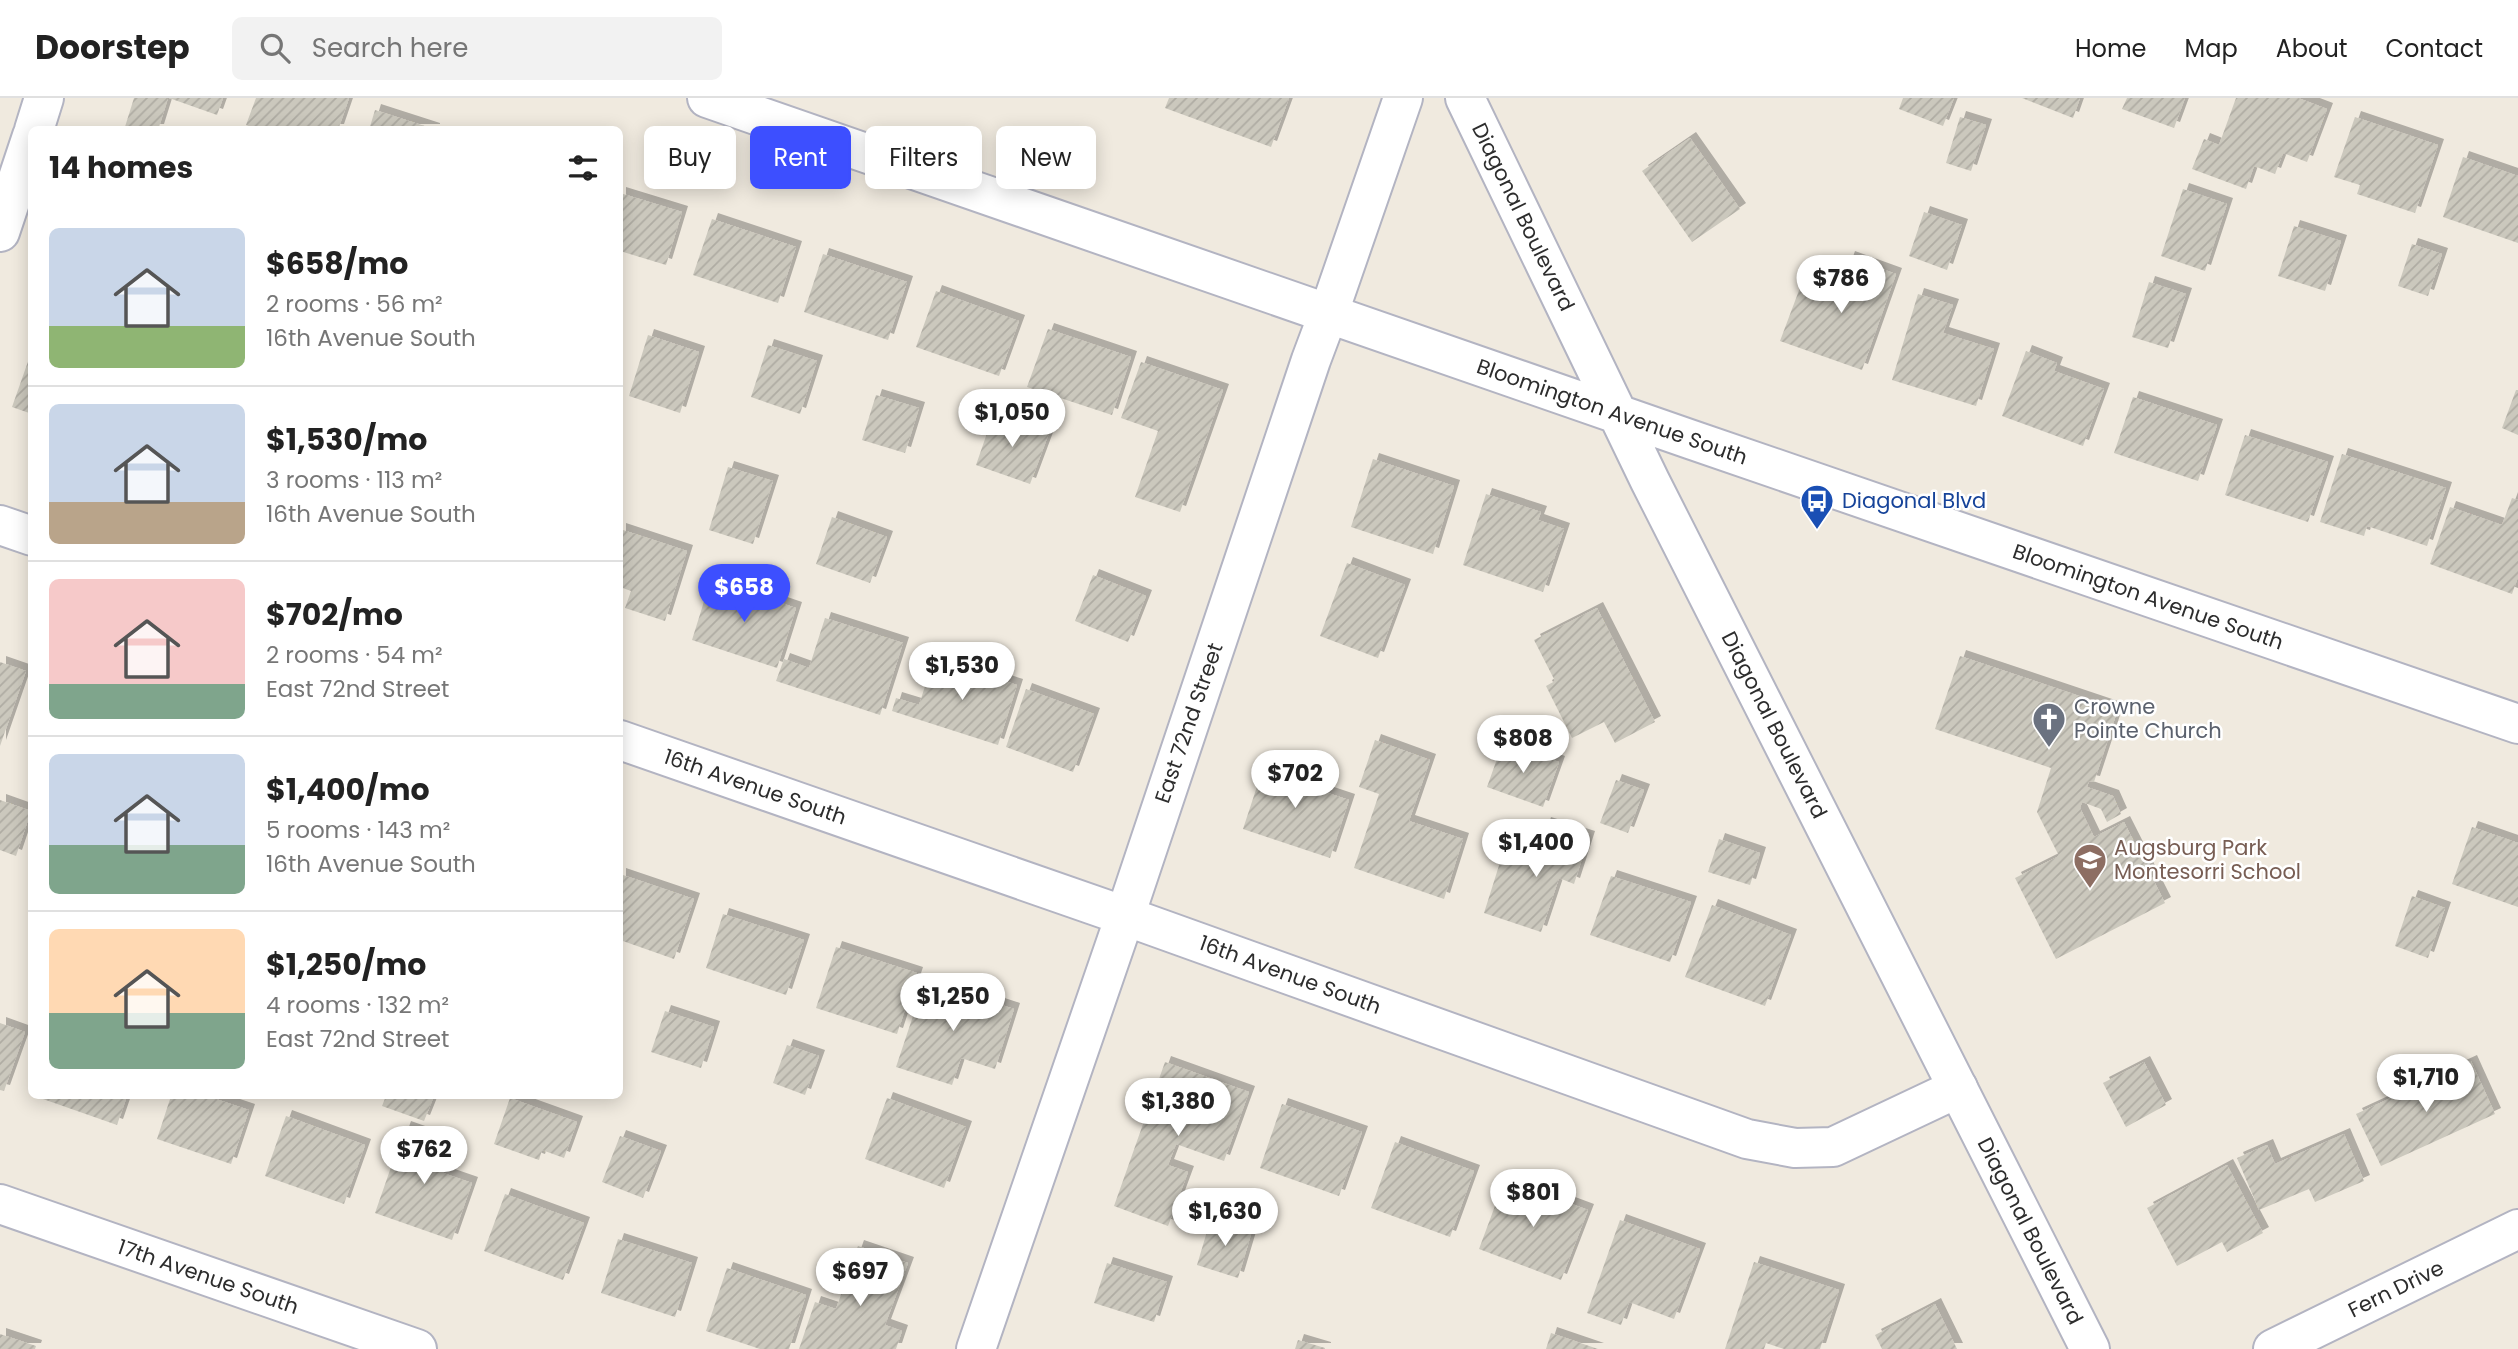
<!DOCTYPE html>
<html lang="en">
<head>
<meta charset="utf-8">
<style>
	body { margin:0; font-family:Poppins,sans-serif; background:#f2f2f2; color:#222; height:100vh; display:flex; flex-direction:column; font-size:26px; white-space:nowrap }
	* { box-sizing:border-box; margin:0 }
	p { font-size:23px; color:#767676 }
	.icon { flex:none; width:38px; height:38px; fill:none; stroke:currentColor; stroke-width:2; stroke-linecap:round; stroke-linejoin:round }
	.map { position:relative; flex:1; overflow:hidden }
	.sheet { position:absolute; left:28px; top:28px; width:595px; height:973px; display:flex; flex-direction:column; background:#fff; border-radius:10px; box-shadow:0 4px 18px #0003 }
	.sheet>* { flex:none }
	.guide { position:absolute; left:644px; top:28px; width:665px; height:63px; display:flex; gap:14px }
	.price { position:absolute; translate:-50% -60px; padding:0 16px; border-radius:24px; background:#fff; color:#222; font-size:23px; line-height:46px; filter:drop-shadow(0 2px 4px #0008) }
	.price::after { content:''; position:absolute; left:50%; top:42px; width:21px; height:16px; margin-left:-10px; background:inherit; clip-path:polygon(0 0,100% 0,50% 100%) }
	.price.selected { background:#3d4fff; color:#fff }
	ul { padding:0; list-style:none }
	li { display:flex; align-items:center; gap:21px; height:175px; padding:0 21px }
	li+li { border-top:2px solid #e0e0e0 }
	li span { display:grid; place-items:center; flex:none; width:196px; height:140px; border-radius:10px; color:#555 }
	li>.icon { margin-inline-start:auto }
	span .icon { width:84px; height:84px; fill:#fffc; stroke-width:1 }
	li b { font-size:30px }
	h2 { display:flex; justify-content:space-between; align-items:center; height:84px; padding:0 21px; font-size:30px }
	.pill { padding:0 24px; border-radius:10px; background:#fff; box-shadow:0 4px 18px #0003; font-size:24px; line-height:63px }
	.pill.selected { background:#3d4fff; color:#fff }
	header { display:flex; align-items:center; gap:42px; box-sizing:border-box; height:98px; padding:0 35px; background:#fff; border-bottom:2px solid #e0e0e0 }
	header strong { font-size:33px }
	nav { display:flex; gap:38px; margin-inline-start:auto; font-size:24px }
	.search { width:490px; height:63px; background:#f2f2f2; display:flex; align-items:center; gap:18px; box-sizing:border-box; padding:0 24px; border-radius:10px; color:#767676; font-size:26px }
	.map>svg:first-child { display:block }
</style>
</head>
<body>
<header>
<strong>Doorstep</strong>
<div class="search"><svg class="icon" aria-label="search" viewBox="0 0 24 24"><circle cx="10" cy="10" r="6"/><path d="M15 15l6 6"/></svg>Search here</div>
<nav><a>Home</a><a>Map</a><a>About</a><a>Contact</a></nav>
</header>
<div class="map">
<svg width="2518" height="1251" viewBox="0 0 2518 1251">
	<defs>
		<pattern id="building-hatch" width="6" height="6" patternUnits="userSpaceOnUse" patternTransform="scale(1.75)"><rect width="6" height="6" fill="#cbc8bd"/><path d="M-1 1l2-2M0 6l6-6M5 7l2-2" fill="none" stroke="#afaca3"/></pattern>
		<filter id="shadow"><feDropShadow dx="6" dy="-6" stdDeviation="0" flood-color="#0004"/></filter>
	</defs>
	<rect width="100%" height="100%" fill="#f0eadf"/>
	<path fill="url(#building-hatch)" filter="url(#shadow)" d="M134 0H168L158 32H124Z
		M169 0H223L217 17Z
		M256 0H349L338 32H259L246 27Z
		M1169 0H1289L1271 49 1165 10Z
		M1903 0H1954L1943 28 1899 11Z
		M2022 0H2080L2073 20Z
		M2127 0H2185L2174 30 2122 11Z
		M2236 0H2298L2327 11 2307 64 2283 55 2275 76 2254 68 2246 91 2192 71 2204 41 2219 47Z
		M375 12 434 31V32H369Z
		M1960 19 1986 27 1971 73 1946 65Z
		M2355 19 2438 47 2415 115 2357 96 2360 87 2334 79Z
		M1690 40 1740 111 1692 144 1642 73Z
		M2463 59 2518 78V145L2443 119Z
		M2183 91 2227 106 2205 173 2161 158Z
		M620 95 682 114 666 167 620 153Z
		M1924 114 1962 127 1947 172 1909 158Z
		M712 121 796 149 778 205 693 177Z
		M2294 128 2341 143 2325 193 2278 178Z
		M2412 146 2442 156 2428 198 2398 188Z
		M823 156 907 184 888 242 804 214Z
		M1849 159 1896 176 1862 272 1780 243 1801 187 1835 199Z
		M2149 184 2186 196 2168 250 2132 239Z
		M936 193 1019 223 999 278 916 249Z
		M1918 196 1953 207 1943 235 1994 251 1976 308 1892 282Z
		M1048 231 1131 259 1112 317 1027 289Z
		M648 237 699 254 680 315 629 298Z
		M768 247 817 263 800 316 751 299Z
		M2026 253 2057 265 2054 273 2104 291 2083 348 2002 318Z
		M31 255H32V316L12 309Z
		M1141 264 1223 292 1180 414 1135 399 1158 333 1121 320Z
		M2516 292H2518V337L2502 330Z
		M876 297 919 310 905 355 862 342Z
		M2133 299 2217 327 2198 383 2114 355Z
		M994 315 1049 335 1030 386 976 367Z
		M2245 337 2328 364 2308 424 2225 397Z
		M2342 356 2446 390 2427 448 2367 428 2364 438 2320 424Z
		M1373 361 1454 388 1433 456 1351 429Z
		M728 369 773 383 753 446 709 432Z
		M1486 396 1541 414 1538 422 1564 431 1543 494 1463 467Z
		M2512 400 2518 402V479L2512 496 2430 466 2450 409 2502 427Z
		M832 419 887 439 870 485 816 466Z
		M620 431 687 453 665 523 625 510 631 493 620 489Z
		M1347 465 1405 487 1378 560 1320 538Z
		M1093 477 1146 498 1128 544 1075 523Z
		M711 481 796 510 777 570 692 542Z
		M1597 510 1655 624 1615 645 1604 624 1572 640 1546 588 1555 583 1534 542Z
		M825 520 903 545 880 617 776 583 784 561 809 570Z
		M1960 558 2118 611 2094 684 2089 683 2087 689 2113 698 2121 716 2107 724 2101 711 2082 704 2080 710 2094 739 2124 724 2165 805 2056 861 2015 780 2059 758 2037 714 2051 670 1935 631Z
		M934 560 1017 587 998 647 892 613 896 600 919 607Z
		M0 564 26 573 0 648Z
		M1026 591 1094 616 1073 674 1006 649Z
		M1375 642 1430 662 1409 723 1463 741 1444 801 1354 770 1379 696 1359 689Z
		M1503 644 1559 664 1543 709 1487 689Z
		M1267 658 1300 669 1295 684 1349 702 1330 760 1243 731Z
		M1616 682 1644 692 1628 735 1600 725Z
		M0 702 31 713 16 758 0 752Z
		M1545 725 1589 739 1574 786 1559 780 1541 834 1484 815 1502 758 1532 768Z
		M2472 729 2518 745V809L2452 786Z
		M1719 741 1760 755 1750 787 1708 774Z
		M620 776 694 801 674 861 620 842Z
		M1611 778 1691 804 1670 864 1590 837Z
		M2412 798 2445 810 2428 860 2395 848Z
		M1712 807 1791 837 1765 908 1685 879Z
		M723 816 804 842 786 897 706 870Z
		M836 849 917 875 897 936 816 910Z
		M925 882 1014 911 995 971 961 960 952 987 896 969Z
		M665 913 714 929 701 970 651 954Z
		M0 925 25 934 4 993 0 992Z
		M787 947 819 958 805 997 773 985Z
		M2471 963 2495 1016 2381 1068 2356 1016Z
		M1165 964 1249 994 1224 1063 1176 1046 1168 1067 1188 1074 1168 1128 1114 1108Z
		M2144 964 2166 1007 2126 1029 2103 985Z
		M44 998H127L117 1027 43 1001Z
		M171 998H207L249 1012 231 1066 157 1041Z
		M386 998H434L424 1023 382 1008Z
		M510 1000 577 1024 564 1060 542 1052 539 1062 494 1046Z
		M887 1000 966 1029 944 1090 865 1061Z
		M1282 1006 1362 1034 1339 1098 1260 1070Z
		M286 1018 365 1047 344 1106 265 1078Z
		M405 1029 453 1046 443 1075 472 1085 452 1142 375 1115Z
		M2344 1036 2364 1083 2315 1104 2309 1091 2259 1112 2237 1060 2267 1047 2275 1066Z
		M620 1038 661 1053 643 1100 602 1084Z
		M1395 1044 1474 1073 1450 1139 1371 1110Z
		M2227 1067 2263 1135 2227 1154 2222 1144 2177 1168 2147 1110Z
		M1505 1081 1588 1112 1561 1182 1479 1151Z
		M505 1096 584 1125 563 1182 484 1153Z
		M1211 1120 1252 1133 1238 1180 1197 1167Z
		M1620 1122 1700 1151 1674 1221 1629 1204 1621 1227 1587 1215Z
		M618 1141 692 1165 675 1219 601 1195Z
		M858 1148 908 1165 885 1227 902 1233 896 1251H799L815 1204 836 1211Z
		M1754 1164 1839 1192 1820 1251H1784L1766 1245 1764 1251H1725Z
		M1107 1165 1167 1184 1154 1224 1094 1205Z
		M727 1170 806 1197 789 1251H760L706 1233Z
		M1935 1206 1957 1251H1882L1875 1237Z
		M1551 1235 1598 1251H1546Z
		M0 1236 36 1248 35 1251H0Z
		M1298 1242 1325 1250V1251H1295Z"/>
	<g fill="none" stroke-linecap="round" stroke-linejoin="round">
		<defs>
			<path id="minor" d="M34 32 44 0
				M0 134 32 38
				M0 427 32 438
				M620 642 1125 818 1747 1041 1795 1050 1833 1049 1958 990
				M0 1106 417 1251
				M976 1251 1125 818 1311 262 1329 214 1403 0
				M2273 1251 2518 1131"/>
			<path id="tertiary" d="M707 0C1311 208 1913 421 2518 626
				M1465 0 1650 383 2090 1251"/>
		</defs>
		<use href="#minor" stroke="#b3b4c2" stroke-width="42"/>
		<use href="#tertiary" stroke="#b3b4c2" stroke-width="42"/>
		<use href="#minor" stroke="#fff" stroke-width="38"/>
		<use href="#tertiary" stroke="#fff" stroke-width="38"/>
	</g>
	<defs>
		<symbol id="bus-pin" viewBox="-11 -11 22 30"><path d="M0 17L-7.5 6A9.5 9.5 0 1 1 7.5 6Z" fill="#1a4fb4" stroke="#fff"/><path d="M-5-6H5V4H4V6H2V4H-2V6H-4V4H-5ZM-3.5-4V0h7V-4ZM-3.5 1.2v1.5H-2V1.2ZM2 1.2v1.5H3.5V1.2Z" fill="#fff"/></symbol>
		<symbol id="church-pin" viewBox="-11 -11 22 30"><path d="M0 17L-7.5 6A9.5 9.5 0 1 1 7.5 6Z" fill="#6b7280" stroke="#fff"/><path d="M-1.2-6h2.4v3.5h3.3v2.4h-3.3V6h-2.4V-.1h-3.3v-2.4h3.3Z" fill="#fff"/></symbol>
		<symbol id="school-pin" viewBox="-11 -11 22 30"><path d="M0 17L-7.5 6A9.5 9.5 0 1 1 7.5 6Z" fill="#8d6e63" stroke="#fff"/><path d="M0-5L7-2L0 1L-7-2ZM-4 1L0 2.5L4 1V4Q0 6-4 4Z" fill="#fff"/></symbol>
	</defs>
	<g fill-rule="evenodd">
		<use href="#bus-pin" x="1798" y="384" width="38" height="52"/>
		<use href="#church-pin" x="2030" y="602" width="38" height="52"/>
		<use href="#school-pin" x="2071" y="743" width="38" height="52"/>
	</g>
	<g text-anchor="middle" stroke-width="5" stroke-linejoin="round" paint-order="stroke">
		<g font-size="21" fill="#2d2d2d" stroke="#fff">
			<text transform="translate(1523 119) rotate(64)" y="7">Diagonal Boulevard</text>
			<text transform="translate(1612 314) rotate(19)" y="7">Bloomington Avenue South</text>
			<text transform="translate(2148 499) rotate(19)" y="7">Bloomington Avenue South</text>
			<text transform="translate(1189 625) rotate(-71)" y="7">East 72nd Street</text>
			<text transform="translate(1774 627) rotate(63)" y="7">Diagonal Boulevard</text>
			<text transform="translate(755 689) rotate(19)" y="7">16th Avenue South</text>
			<text transform="translate(1290 877) rotate(20)" y="7">16th Avenue South</text>
			<text transform="translate(2030 1133) rotate(63)" y="7">Diagonal Boulevard</text>
			<text transform="translate(208 1179) rotate(19)" y="7">17th Avenue South</text>
			<text transform="translate(2396 1191) rotate(-26)" y="7">Fern Drive</text>
		</g>
		<g font-size="21" fill="#164399" stroke="#fff" text-anchor="start">
			<text x="1842" y="410">Diagonal Blvd</text>
		</g>
		<g font-size="21" fill="#5b616d" stroke="#fff" text-anchor="start">
			<text x="2074" y="616">Crowne<tspan x="2074" dy="24">Pointe Church</tspan></text>
		</g>
		<g font-size="21" fill="#785e54" stroke="#fff" text-anchor="start">
			<text x="2114" y="757">Augsburg Park<tspan x="2114" dy="24">Montesorri School</tspan></text>
		</g>
	</g>
</svg>
<b class="price" style="left:1841px;top:217px">$786</b>
<b class="price" style="left:1012px;top:351px">$1,050</b>
<b class="price selected" style="left:744px;top:526px">$658</b>
<b class="price" style="left:962px;top:604px">$1,530</b>
<b class="price" style="left:1523px;top:677px">$808</b>
<b class="price" style="left:1295px;top:712px">$702</b>
<b class="price" style="left:1536px;top:781px">$1,400</b>
<b class="price" style="left:953px;top:935px">$1,250</b>
<b class="price" style="left:2426px;top:1016px">$1,710</b>
<b class="price" style="left:1178px;top:1040px">$1,380</b>
<b class="price" style="left:424px;top:1088px">$762</b>
<b class="price" style="left:1533px;top:1131px">$801</b>
<b class="price" style="left:1225px;top:1150px">$1,630</b>
<b class="price" style="left:860px;top:1210px">$697</b>
<div class="guide">
<a class="pill">Buy</a>
<a class="pill selected">Rent</a>
<a class="pill">Filters</a>
<a class="pill">New</a>
</div>
<section class="sheet">
<h2>14 homes<svg class="icon" aria-label="filters" viewBox="0 0 24 24"><path d="M4 7h16M4 17h16"/><circle cx="9" cy="7" r="2"/><circle cx="15" cy="17" r="2"/></svg></h2>
<ul>
<li><span style="background:linear-gradient(#c9d6e8 70%,#8fb573 0)"><svg class="icon" aria-label="home" viewBox="0 0 24 24"><path d="M3 11l9-7 9 7M6 9v11h12V9"/></svg></span><div><b>$658/mo</b><p>2 rooms · 56 m²</p><p>16th Avenue South</p></div></li>
<li><span style="background:linear-gradient(#c9d6e8 70%,#b9a48a 0)"><svg class="icon" aria-label="home" viewBox="0 0 24 24"><path d="M3 11l9-7 9 7M6 9v11h12V9"/></svg></span><div><b>$1,530/mo</b><p>3 rooms · 113 m²</p><p>16th Avenue South</p></div></li>
<li><span style="background:linear-gradient(#f6c9c9 75%,#7fa58c 0)"><svg class="icon" aria-label="home" viewBox="0 0 24 24"><path d="M3 11l9-7 9 7M6 9v11h12V9"/></svg></span><div><b>$702/mo</b><p>2 rooms · 54 m²</p><p>East 72nd Street</p></div></li>
<li><span style="background:linear-gradient(#c9d6e8 65%,#7fa58c 0)"><svg class="icon" aria-label="home" viewBox="0 0 24 24"><path d="M3 11l9-7 9 7M6 9v11h12V9"/></svg></span><div><b>$1,400/mo</b><p>5 rooms · 143 m²</p><p>16th Avenue South</p></div></li>
<li><span style="background:linear-gradient(#ffd9b3 60%,#7fa58c 0)"><svg class="icon" aria-label="home" viewBox="0 0 24 24"><path d="M3 11l9-7 9 7M6 9v11h12V9"/></svg></span><div><b>$1,250/mo</b><p>4 rooms · 132 m²</p><p>East 72nd Street</p></div></li>
</ul>
</section>
</div>
</body>
</html>
